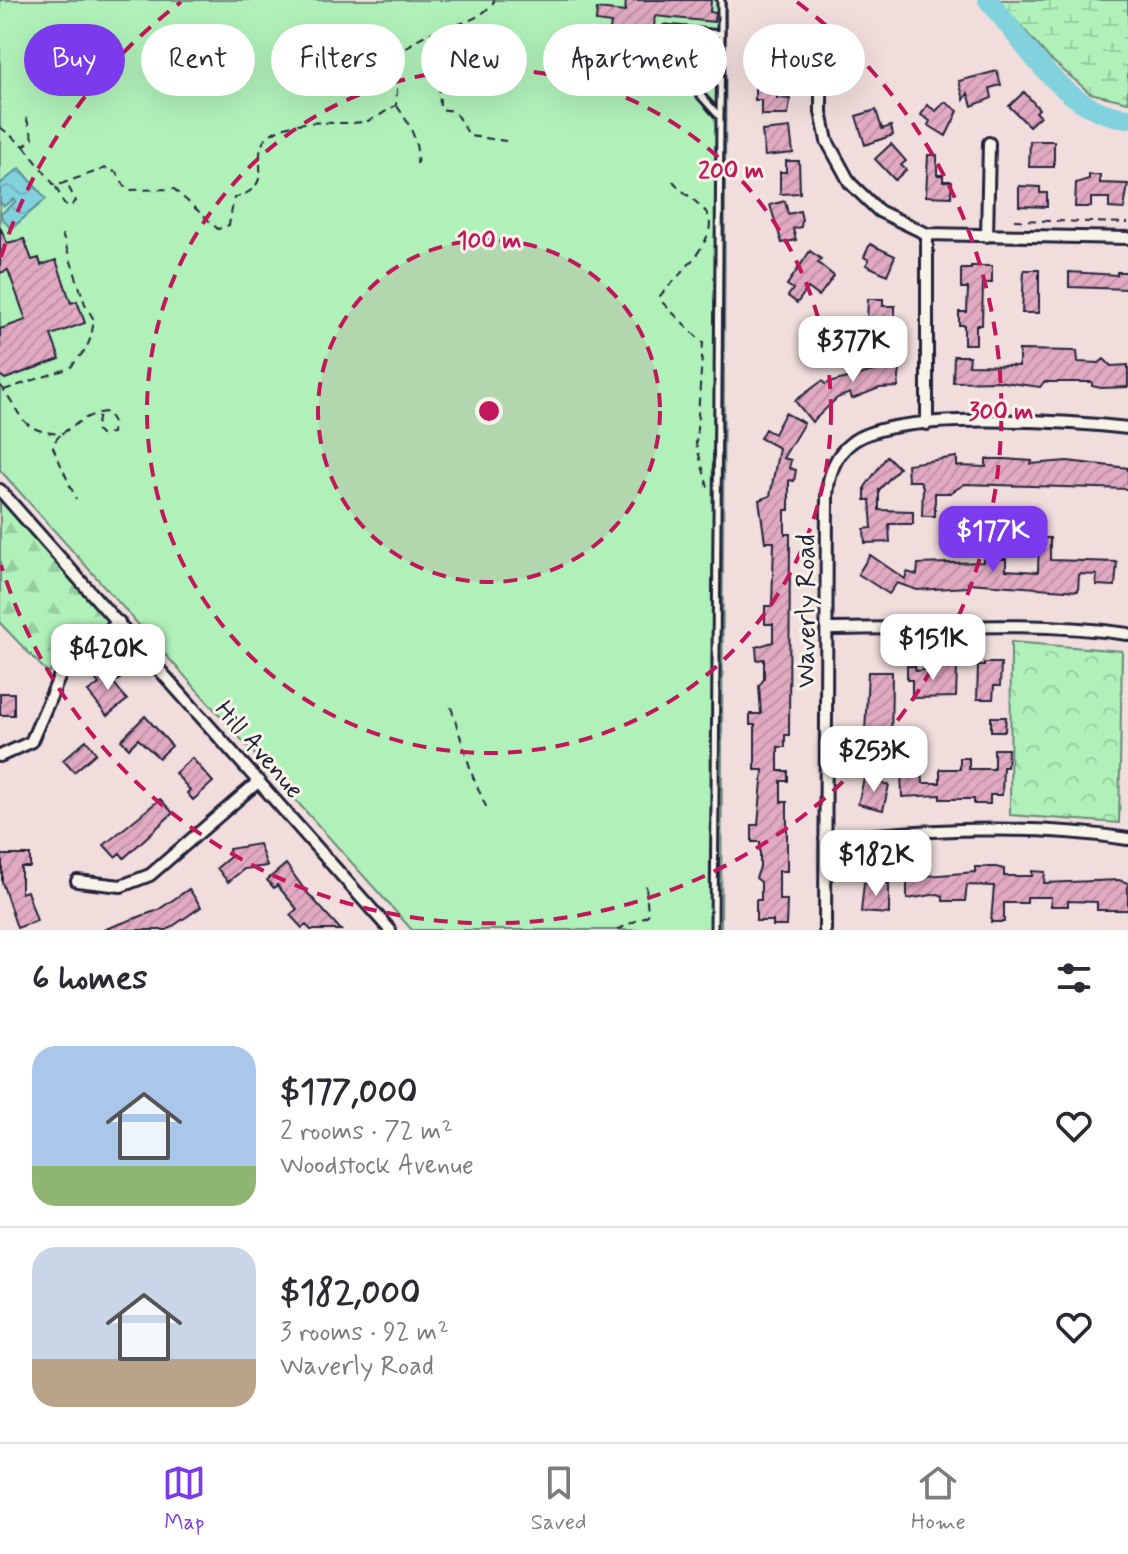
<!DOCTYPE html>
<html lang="en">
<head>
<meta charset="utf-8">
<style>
	body { margin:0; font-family:Mynerve,sans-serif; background:#f2f2f3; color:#2b2b33; height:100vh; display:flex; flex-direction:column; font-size:30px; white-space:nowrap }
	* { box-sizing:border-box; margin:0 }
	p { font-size:26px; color:#7c7c81 }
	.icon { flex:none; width:44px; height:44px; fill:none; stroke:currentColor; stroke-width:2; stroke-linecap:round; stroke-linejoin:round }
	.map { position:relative; height:930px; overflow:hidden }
	.panel { display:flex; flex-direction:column; background:#fff; flex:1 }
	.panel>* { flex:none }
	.banner { position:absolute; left:24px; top:24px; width:1080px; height:72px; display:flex; gap:16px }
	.price { position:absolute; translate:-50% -68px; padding:0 18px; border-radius:16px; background:#fff; color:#222; font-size:26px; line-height:52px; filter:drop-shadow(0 2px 4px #0008) }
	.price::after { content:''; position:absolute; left:50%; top:48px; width:24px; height:18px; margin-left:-12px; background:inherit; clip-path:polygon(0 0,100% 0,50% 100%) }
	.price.on { background:#7c3aed; color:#fff }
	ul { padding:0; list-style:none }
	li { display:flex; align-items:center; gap:24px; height:200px; padding:0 32px }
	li+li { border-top:2px solid #e1e1e2 }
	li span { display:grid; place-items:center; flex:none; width:224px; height:160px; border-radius:24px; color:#555 }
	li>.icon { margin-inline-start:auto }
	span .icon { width:96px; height:96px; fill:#fffc; stroke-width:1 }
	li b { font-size:34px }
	h2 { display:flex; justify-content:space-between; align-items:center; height:96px; padding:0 32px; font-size:34px }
	.tag { padding:0 28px; border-radius:36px; background:#fff; box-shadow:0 8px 32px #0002; font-size:28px; line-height:72px }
	.tag.on { background:#7c3aed; color:#fff }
	.dock { display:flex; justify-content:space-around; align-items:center; height:112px; border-top:2px solid #e1e1e2; background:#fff; font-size:22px; color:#7c7c81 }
	.dock a { display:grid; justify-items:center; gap:4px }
	.dock .on { color:#7c3aed }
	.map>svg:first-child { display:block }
</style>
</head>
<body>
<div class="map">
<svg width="1128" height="930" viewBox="0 0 1128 930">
	<defs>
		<pattern id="forest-firs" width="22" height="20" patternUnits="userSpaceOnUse" patternTransform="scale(2)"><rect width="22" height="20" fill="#b0f1b9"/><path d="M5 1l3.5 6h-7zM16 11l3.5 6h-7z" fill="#97cea0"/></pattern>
		<pattern id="wetland-marsh" width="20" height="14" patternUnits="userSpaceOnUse" patternTransform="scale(2)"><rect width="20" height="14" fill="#b0f1b9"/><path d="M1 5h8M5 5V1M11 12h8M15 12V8" fill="none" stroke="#97cea0"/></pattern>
		<pattern id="park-crowns" width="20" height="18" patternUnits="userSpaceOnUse" patternTransform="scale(2)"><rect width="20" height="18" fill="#b0f1b9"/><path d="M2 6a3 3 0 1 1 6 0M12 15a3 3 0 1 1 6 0" fill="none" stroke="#97cea0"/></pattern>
		<pattern id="water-waves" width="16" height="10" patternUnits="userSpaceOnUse" patternTransform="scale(2)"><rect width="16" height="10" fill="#82d2dd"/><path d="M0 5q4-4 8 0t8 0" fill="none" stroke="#70b4bf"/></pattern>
		<pattern id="building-hatch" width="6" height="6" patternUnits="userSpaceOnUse" patternTransform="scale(2)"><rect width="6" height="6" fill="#e1aac1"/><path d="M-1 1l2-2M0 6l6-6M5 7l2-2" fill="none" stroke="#c192a7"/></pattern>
	</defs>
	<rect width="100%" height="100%" fill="#f0dddc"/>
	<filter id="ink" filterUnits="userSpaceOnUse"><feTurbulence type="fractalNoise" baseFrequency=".0125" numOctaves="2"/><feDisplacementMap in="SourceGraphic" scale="16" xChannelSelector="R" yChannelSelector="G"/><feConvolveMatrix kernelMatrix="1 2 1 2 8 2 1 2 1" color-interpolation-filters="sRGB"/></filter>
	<g filter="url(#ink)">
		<path fill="#b0f1b9" stroke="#698a7a" stroke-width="2" d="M0 0H726L721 930H412L0 470Z"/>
		<path fill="url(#forest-firs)" stroke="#698a7a" stroke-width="2" d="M0 497 111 621 48 673 0 623Z"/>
		<path fill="url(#wetland-marsh)" stroke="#698a7a" stroke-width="2" d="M998 0H1128V102L1090 93 1049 58Z"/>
		<path fill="url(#park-crowns)" stroke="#698a7a" stroke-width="2" d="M1011 642 1122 651 1119 823 1010 815Z"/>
		<path fill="url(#water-waves)" stroke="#5c8c9c" stroke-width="2" d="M20 168 46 199 11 229 0 215 16 201 14 199 4 206 0 202V184Z"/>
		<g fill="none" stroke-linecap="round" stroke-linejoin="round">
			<path stroke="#82d2dd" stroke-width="20" d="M988 0C1026 44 1065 114 1128 118"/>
		</g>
		<path fill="url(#building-hatch)" stroke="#22223b" stroke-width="2" d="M626 0H711L710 12 715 13 714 22 655 16 652 49 608 44 611 23 596 21 597 9 625 12Z
			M762 57H778V63H790V80H777V98L790 99 788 115H761V100H755V88H762Z
			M997 71 1001 85 990 88 992 98 972 106 968 93 964 100 959 81Z
			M1024 92 1039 109 1036 112 1040 116 1029 126 1009 106Z
			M945 102 958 111 946 136 928 125 930 121 921 115 927 105 936 111Z
			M876 110 882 129 891 126 893 135 865 145 856 116Z
			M790 128 793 153 765 156 762 131Z
			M1030 141H1054V167H1029Z
			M891 144 906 161 901 165 906 170 895 180 875 159Z
			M928 155H937V175H943V181H952L951 197 926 196Z
			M786 161H799L800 193 780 194V172H786Z
			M1089 175H1100V183L1128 184 1124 209 1109 208V198H1091V207H1075L1076 183 1089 179Z
			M1019 186 1040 187V193H1047V207L1019 206Z
			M785 201 788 214 800 211 802 220 801 227 793 229 796 240 782 243 770 205Z
			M0 227 7 243 24 239 32 260 39 258 41 265 56 260 71 303 77 301 85 323 51 335 60 359 5 379 0 375V329L26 320 8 270 0 273Z
			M870 244 895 256 887 275 866 265 869 260 864 257Z
			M810 251 821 259 818 263 834 276 819 296 808 288 797 303 788 296 793 289 787 285Z
			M971 266H992V283H983L982 325H976V344H964V325H959V312H967L968 288H961V269H971Z
			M1024 270H1039V313H1022Z
			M1069 272 1117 275V272H1128V289L1069 287Z
			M868 299H883V306H895V323L867 322Z
			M882 343H896L900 369 898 387 879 388 852 399 850 393 837 398 812 422 795 401 822 381 825 384 881 369Z
			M1019 350 1077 351 1078 362 1099 363 1104 359 1111 366 1128 365V387L1101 388 1092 386V382H1044L1040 387 997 381 953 382 954 356H970L969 365 1019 366Z
			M785 413 804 423 783 458 791 460 789 468 796 470 794 481 789 480V510H785V534H790L789 735H785V747H778V771H788V781H781V802H787V871H779V900H787L786 926H773V921H756V900H761V882L756 878 760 867V842H752V825H758L763 770H755V725H750V714H761L759 686 764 679V659L757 660 756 647 773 642V624H765V606H772L774 542H765L759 500 770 496 779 448 760 438 765 429 774 434Z
			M887 456 899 468 879 490V510L913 511V524H889L890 542 865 543 864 529 872 528 870 500H865V487Z
			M957 457V466L986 467V459H1005L1032 461 1031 464 1067 461 1128 468V489L965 484 950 493H935V516H922L923 487 920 481H908L907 464Z
			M1039 538H1050V560L1117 562 1115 586 1096 585 1097 575 1079 574 1078 591 968 583V587L917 590 897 583 889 594 858 574 870 555 905 579 907 572 917 575 918 564 983 562V559H1006V570L1038 572Z
			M984 663H1001L1000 686H994L993 699H977L978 666H984Z
			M907 666H915L916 671 957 666 956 697 912 698V680H907Z
			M112 667 121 678 114 683 127 700 107 716 88 692 99 684 96 680Z
			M868 672H892L891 753H864Z
			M0 693H14V715H0Z
			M145 716 172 746 159 758 138 739 129 748 121 740Z
			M991 717H1006L1005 731H991Z
			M86 740 96 753 74 772 63 760Z
			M994 749H1008L1007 767H1003L1002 795H990V804H974V799H940V795L902 797 901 767 922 766 923 783H940V769H960V758H969V769H994Z
			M192 758 213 782 193 800 187 793 190 790 175 773Z
			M864 779 889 785 883 810 858 804Z
			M160 799 173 813 124 858 120 853 115 857 104 845Z
			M259 844 267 866 244 869 228 882 217 868 230 857 229 849Z
			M2 855H30V867H21V893L27 891 37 921 17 928 2 882Z
			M286 864 304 889 341 930H311L306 925 302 928 290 915 297 909 277 885 274 888 267 880Z
			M928 867V876L975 872V867H996L1004 869V876H1032V871L1045 872 1044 883 1119 880 1128 883V910H1097V902L1068 901V906H1051V897H1027V903H1004V922H991L994 886 967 885 965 901H943V896L938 894 907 899V873H914V868Z
			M864 883H889V914L861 912Z
			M189 889 201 907 167 930H103L158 910Z"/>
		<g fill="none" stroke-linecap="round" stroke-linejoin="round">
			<defs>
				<path id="service" d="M721 34V0
					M714 930 720 117 658 48 666 29 721 34 720 117"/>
				<path id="minor" d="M821 54V112L827 141 850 183 879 211 927 234 1128 238
					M927 234V424
					M987 236 989 143
					M0 490 390 930
					M827 629C928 629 1027 620 1128 634
					M0 756 31 742 65 664 119 622
					M825 839C924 830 1029 823 1128 839
					M77 881 121 886 150 875 259 781
					M825 930 827 497C828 477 834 456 851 443 891 409 1073 422 1128 428"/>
			</defs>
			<use href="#service" stroke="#22223b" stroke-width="11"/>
			<use href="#minor" stroke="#22223b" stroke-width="16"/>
			<path stroke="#22223b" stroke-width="2" stroke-dasharray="8 6" stroke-linecap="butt" d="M438 28 440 109 454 111 470 136 506 141
				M399 60C419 19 471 36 495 0
				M397 106C410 125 419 140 417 164
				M0 127 24 146 33 138 26 117
				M24 146 55 186 106 168 117 173 127 190 174 189 218 229 229 225 234 198C285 184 238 148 278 130 305 117 336 126 364 122 375 120 387 110 396 105L399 61 391 40
				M673 181C683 193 697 201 706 212 724 236 674 279 660 296L663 303 703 343 696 444 708 487
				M56 187 64 204 70 207 76 201 67 184
				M1014 220 1128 223
				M0 385C25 416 16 430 61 434 77 424 88 413 107 412L113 422 112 433 101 435 96 430 99 413
				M4 390 70 368 86 349 91 337 94 320 85 304 62 234
				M60 435 52 445 76 499
				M451 707 473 777 488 811
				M617 930 648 915 646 884"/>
			<use href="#service" stroke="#f7f3e8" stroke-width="5"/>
			<use href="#minor" stroke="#f7f3e8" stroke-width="10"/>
		</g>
	</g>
	<circle cx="489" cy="411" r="171" fill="#c2185b" fill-opacity=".12"/>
	<g fill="none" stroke="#c2185b" stroke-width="4" stroke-dasharray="14 10">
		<circle cx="489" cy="411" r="171"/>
		<circle cx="489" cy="411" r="342"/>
		<path d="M1 257A512 512 0 0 1 181 2M797 2A512 512 0 1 1 1 565"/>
	</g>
	<g text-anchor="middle" stroke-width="6" stroke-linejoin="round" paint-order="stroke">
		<g font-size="26" fill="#22223b" stroke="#f7f3e8">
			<text transform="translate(805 611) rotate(-90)" y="9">Waverly Road</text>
			<text transform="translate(260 749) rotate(49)" y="9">Hill Avenue</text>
		</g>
	</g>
	<circle cx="489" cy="411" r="12" fill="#c2185b" stroke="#f7f3e8" stroke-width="4"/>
	<g font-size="24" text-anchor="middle" font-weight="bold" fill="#c2185b" stroke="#f7f3e8" stroke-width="6" stroke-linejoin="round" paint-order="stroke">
		<text x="731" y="178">200 m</text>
		<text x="489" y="248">100 m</text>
		<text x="1001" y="419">300 m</text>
	</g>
</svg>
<b class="price" style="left:853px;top:384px">$377K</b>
<b class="price on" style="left:993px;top:574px">$177K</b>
<b class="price" style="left:933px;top:682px">$151K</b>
<b class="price" style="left:108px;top:692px">$420K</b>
<b class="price" style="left:874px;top:794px">$253K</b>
<b class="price" style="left:876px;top:898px">$182K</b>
<div class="banner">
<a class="tag on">Buy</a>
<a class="tag">Rent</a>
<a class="tag">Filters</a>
<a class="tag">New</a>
<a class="tag">Apartment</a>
<a class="tag">House</a>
</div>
</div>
<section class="panel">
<h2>6 homes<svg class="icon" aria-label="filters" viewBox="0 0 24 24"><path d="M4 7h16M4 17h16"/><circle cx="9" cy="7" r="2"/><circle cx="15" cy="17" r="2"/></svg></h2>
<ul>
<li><span style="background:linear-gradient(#a9c7e8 75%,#8fb573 0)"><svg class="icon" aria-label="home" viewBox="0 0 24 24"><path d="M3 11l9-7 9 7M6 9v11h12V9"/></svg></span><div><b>$177,000</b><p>2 rooms · 72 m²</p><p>Woodstock Avenue</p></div><svg class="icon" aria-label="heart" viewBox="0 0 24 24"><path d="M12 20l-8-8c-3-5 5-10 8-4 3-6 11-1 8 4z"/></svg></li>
<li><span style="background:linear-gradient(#c9d6e8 70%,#b9a48a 0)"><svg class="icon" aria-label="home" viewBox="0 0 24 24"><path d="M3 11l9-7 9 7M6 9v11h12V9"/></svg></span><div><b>$182,000</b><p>3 rooms · 92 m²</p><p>Waverly Road</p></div><svg class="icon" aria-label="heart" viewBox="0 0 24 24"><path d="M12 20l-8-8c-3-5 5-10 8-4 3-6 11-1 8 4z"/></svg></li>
</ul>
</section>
<nav class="dock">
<a class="on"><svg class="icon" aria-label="map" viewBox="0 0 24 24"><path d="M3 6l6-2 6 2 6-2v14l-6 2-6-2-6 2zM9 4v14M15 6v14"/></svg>Map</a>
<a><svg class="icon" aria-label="saved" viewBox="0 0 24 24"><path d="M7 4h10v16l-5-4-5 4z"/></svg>Saved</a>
<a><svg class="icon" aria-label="home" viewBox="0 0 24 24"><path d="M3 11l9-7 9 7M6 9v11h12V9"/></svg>Home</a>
</nav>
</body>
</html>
